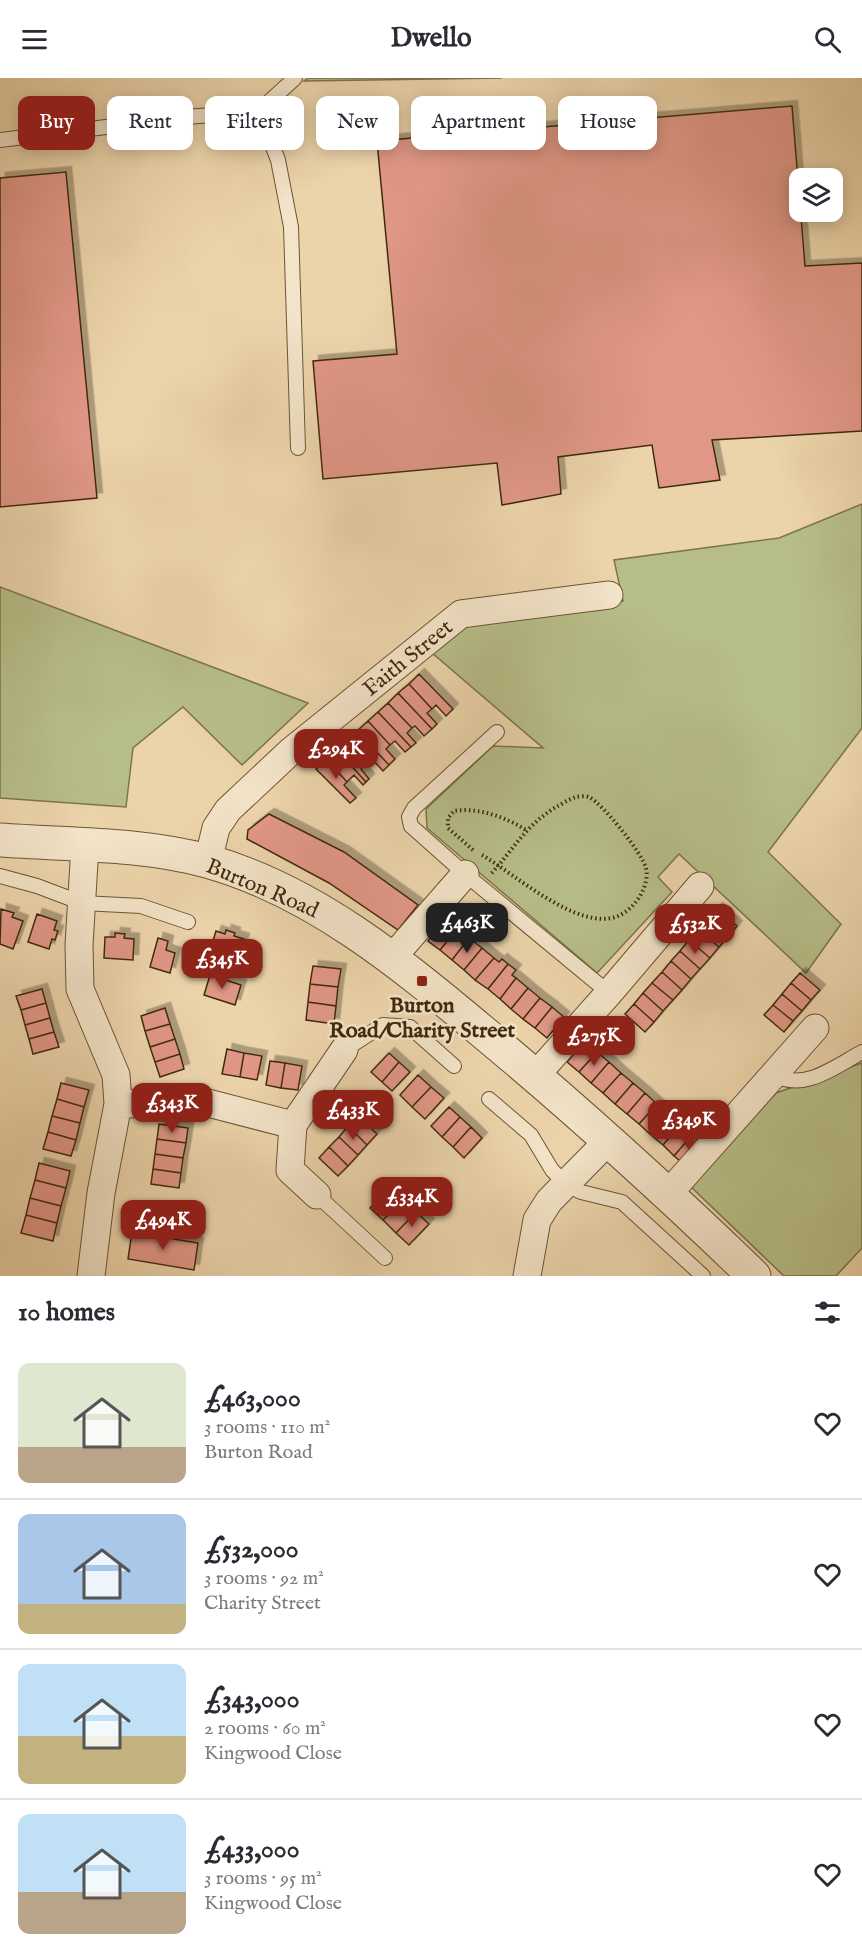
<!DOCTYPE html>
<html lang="en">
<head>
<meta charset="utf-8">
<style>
	body { margin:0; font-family:"IM FELL English",serif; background:#f2f2f3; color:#2b2b33; height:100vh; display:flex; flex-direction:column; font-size:22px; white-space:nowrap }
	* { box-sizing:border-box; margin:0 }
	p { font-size:20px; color:#7c7c81 }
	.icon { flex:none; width:33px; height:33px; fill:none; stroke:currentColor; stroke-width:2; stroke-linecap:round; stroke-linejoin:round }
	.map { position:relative; height:1198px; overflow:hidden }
	.side { display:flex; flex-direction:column; background:#fff; flex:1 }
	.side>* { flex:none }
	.hud { position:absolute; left:18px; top:18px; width:826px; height:54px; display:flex; gap:12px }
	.controls { position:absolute; left:789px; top:90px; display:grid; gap:12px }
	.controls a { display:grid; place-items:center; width:54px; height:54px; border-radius:12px; background:#fff; box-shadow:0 3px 15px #0003; font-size:30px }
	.price { position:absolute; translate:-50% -51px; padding:0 14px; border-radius:12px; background:#8f2418; color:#fff; font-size:20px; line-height:39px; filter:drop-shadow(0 2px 3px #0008) }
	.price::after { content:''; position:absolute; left:50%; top:36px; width:18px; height:14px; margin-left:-9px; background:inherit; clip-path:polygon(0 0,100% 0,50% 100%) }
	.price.selected { background:#222; color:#fff }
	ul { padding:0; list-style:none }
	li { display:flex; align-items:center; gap:18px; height:150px; padding:0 18px }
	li+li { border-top:2px solid #e1e1e2 }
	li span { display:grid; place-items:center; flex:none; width:168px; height:120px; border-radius:12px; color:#555 }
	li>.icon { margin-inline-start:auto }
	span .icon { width:72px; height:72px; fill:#fffc; stroke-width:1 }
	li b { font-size:26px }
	h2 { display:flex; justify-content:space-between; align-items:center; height:72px; padding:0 18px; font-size:26px }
	.pill { padding:0 21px; border-radius:12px; background:#fff; box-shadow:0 3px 15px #0003; font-size:21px; line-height:54px }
	.pill.selected { background:#8f2418; color:#fff }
	header { display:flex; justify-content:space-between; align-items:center; height:78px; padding:0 18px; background:#fff; font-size:27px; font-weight:700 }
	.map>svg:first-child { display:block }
</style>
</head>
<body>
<header><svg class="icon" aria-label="menu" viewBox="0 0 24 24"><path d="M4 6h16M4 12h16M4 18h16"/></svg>Dwello<svg class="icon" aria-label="search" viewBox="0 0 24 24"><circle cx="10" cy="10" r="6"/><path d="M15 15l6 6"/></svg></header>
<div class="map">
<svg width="862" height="1198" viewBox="0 0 862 1198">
	<defs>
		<filter id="shadow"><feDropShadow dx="5.5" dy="-5.5" stdDeviation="0" flood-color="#0004"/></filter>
	</defs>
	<rect width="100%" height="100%" fill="#ecd4aa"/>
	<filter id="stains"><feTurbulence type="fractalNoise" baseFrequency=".00333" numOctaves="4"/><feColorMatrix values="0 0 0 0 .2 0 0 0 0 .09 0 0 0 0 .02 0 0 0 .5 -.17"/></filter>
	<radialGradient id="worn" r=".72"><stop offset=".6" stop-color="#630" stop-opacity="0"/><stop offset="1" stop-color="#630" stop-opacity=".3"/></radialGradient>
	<path fill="#b7bd88" stroke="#7c744a" stroke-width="1.5" d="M308 0H502L304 3Z
		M862 426V650L768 774 841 846 806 895 679 776 658 799 672 814 597 895 427 750 426 731 493 668 543 670 431 574 466 543 623 523 614 482 779 460Z
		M0 509 308 625 242 687 183 629 133 670 126 729 0 720Z
		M862 985V1170L836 1198H784L690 1108 776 1015Z"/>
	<path fill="#e19786" stroke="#402b0d" stroke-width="1.5" filter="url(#shadow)" d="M792 28 805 188 862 185V353L712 362 720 402 659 410 652 367 558 379 561 416 502 427 497 385 323 401 313 283 397 276 377 63Z
		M66 94 97 420 0 429V100Z
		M419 596 453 631 446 638 436 627 432 631 409 606Z
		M409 606 432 631 427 635 437 646 432 651 398 615Z
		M398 615 432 651 424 658 415 648 412 650 388 625Z
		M388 625 412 650 407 655 416 665 411 669 378 634Z
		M378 634 411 669 405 674 395 663 390 667 368 643Z
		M368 643 390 667 386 671 395 681 389 687 357 653Z
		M357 653 389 687 383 693 372 681 367 685 347 663Z
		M347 663 367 685 361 691 369 701 366 704 337 672Z
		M337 672 366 704 363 707 354 697 347 704 327 682Z
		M327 682 347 704 344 707 356 720 350 725 316 691Z
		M269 736 344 774 418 827 398 852 329 805 247 761 248 752Z
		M717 830 737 848 728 859 708 841Z
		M1 831 14 835 12 839 23 843 13 871 0 866Z
		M450 835 460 843 455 849 458 850 440 872 428 863Z
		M37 836 57 843 54 852 58 853 55 862 52 861 49 871 28 864Z
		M708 841 728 859 719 869 698 852Z
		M458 850 469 860 452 882 440 872Z
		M226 852 235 855 234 858 244 861 237 881 210 873 216 853 225 856Z
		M698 852 719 869 710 880 689 862Z
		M115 855 125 856 124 860 134 861 133 882 104 880 105 859H115Z
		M158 860 168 863 166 872 175 875 170 895 150 889Z
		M469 860 482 870 464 892 452 882Z
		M689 862 710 880 700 891 680 873Z
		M482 870 494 880 475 902 464 892Z
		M680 873 700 891 691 901 671 883Z
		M494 880 499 884 502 881 508 886 488 911 475 902Z
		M671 883 691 901 682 912 662 894Z
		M508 886 516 892 512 897 516 900 500 921 488 911Z
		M313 888 341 891 338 909 310 906Z
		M662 894 682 912 673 922 652 905Z
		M800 895 820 912 811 922 791 905Z
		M210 897 241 907 235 927 204 917Z
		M516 900 528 910 511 931 500 921Z
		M652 905 673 922 663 933 643 915Z
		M791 905 811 922 802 933 782 916Z
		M310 906 338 909 336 928 308 924Z
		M528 910 540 920 523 941 511 931Z
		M42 911 46 925 21 932 16 918Z
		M643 915 663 933 654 944 634 926Z
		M782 916 802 933 793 943 773 927Z
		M540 920 552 929 535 950 523 941Z
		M308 924 336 928 334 946 306 942Z
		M46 925 50 940 25 947 21 932Z
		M634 926 654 944 645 954 625 936Z
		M773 927 793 943 784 954 764 937Z
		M552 929 564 939 547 960 535 950Z
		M165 930 170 946 145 953 141 938Z
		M50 940 54 954 29 961 25 947Z
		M170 946 175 961 150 969 145 953Z
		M54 954 59 969 33 976 29 961Z
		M175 961 180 976 155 984 150 969Z
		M585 963 597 974 579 994 567 984Z
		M227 971 244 975 240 999 222 996Z
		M597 974 609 984 591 1005 579 994Z
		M244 975 262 978 257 1002 240 999Z
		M389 975 399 984 382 1004 371 994Z
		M180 976 184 991 160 999 155 984Z
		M270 983 285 985 281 1010 266 1007Z
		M399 984 410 994 392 1013 382 1004Z
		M609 984 621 995 603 1015 591 1005Z
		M285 985 302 988 298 1012 281 1010Z
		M621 995 633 1005 615 1026 603 1015Z
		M418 997 431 1009 412 1029 400 1017Z
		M61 1005 89 1012 84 1029 57 1021Z
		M633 1005 645 1015 627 1036 615 1026Z
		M431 1009 444 1020 425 1041 412 1029Z
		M645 1015 657 1026 639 1046 627 1036Z
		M57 1021 84 1029 80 1045 52 1038Z
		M657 1026 669 1036 651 1057 639 1046Z
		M449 1029 460 1039 442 1059 431 1048Z
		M669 1036 680 1047 663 1067 651 1057Z
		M52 1038 80 1045 76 1062 48 1054Z
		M358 1038 377 1056 367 1067 348 1048Z
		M460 1039 471 1049 453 1069 442 1059Z
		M159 1046 188 1050 186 1065 157 1061Z
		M680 1047 692 1057 674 1078 663 1067Z
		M348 1048 367 1067 358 1077 339 1059Z
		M471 1049 482 1060 464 1080 453 1069Z
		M48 1054 76 1062 71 1078 43 1071Z
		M692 1057 704 1067 686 1088 674 1078Z
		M339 1059 358 1077 348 1088 329 1069Z
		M157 1061 186 1065 183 1080 155 1076Z
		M329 1069 348 1088 338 1098 319 1080Z
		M155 1076 183 1080 181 1095 153 1091Z
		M39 1085 70 1093 66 1110 35 1102Z
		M153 1091 181 1095 179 1110 151 1106Z
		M35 1102 66 1110 61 1128 30 1120Z
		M390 1110 403 1122 383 1142 370 1130Z
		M30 1120 61 1128 57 1145 26 1137Z
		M403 1122 416 1134 396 1155 383 1142Z
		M416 1134 429 1146 409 1167 396 1155Z
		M26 1137 57 1145 53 1163 21 1155Z
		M132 1154 198 1165 194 1192 128 1181Z"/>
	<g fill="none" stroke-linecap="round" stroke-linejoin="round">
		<defs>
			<path id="service" d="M259 33 278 82 291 149 298 370
				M0 62 187 39 259 33 295 0
				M497 654 414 730 409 739 411 748 465 796 609 915
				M0 798 37 808 82 825 141 828 188 844
				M344 972 383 947 410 949 454 988
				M775 997C804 1014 836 988 862 974
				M489 1021 531 1057 552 1092 566 1106 581 1114 622 1124 703 1198
				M317 1117 385 1180"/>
			<path id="minor" d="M85 768 79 867 80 911 116 997 118 1026 101 1115 91 1198
				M208 783 216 750 228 732 291 673 461 536 609 517
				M391 881 465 796
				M535 998 609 915 700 808
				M118 1026 208 1025 293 1047
				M317 1117 290 1092 293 1047 344 972
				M667 1117 815 950
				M527 1198 537 1142 549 1123 609 1062"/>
			<path id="tertiary" d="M0 762C69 767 140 765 207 783 315 813 404 888 489 959 580 1035 668 1115 754 1198"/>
		</defs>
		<use href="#service" stroke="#6b5534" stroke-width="16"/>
		<use href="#minor" stroke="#6b5534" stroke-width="29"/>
		<use href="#tertiary" stroke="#6b5534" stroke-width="35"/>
		<path stroke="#402b0d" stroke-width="4" stroke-dasharray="1.5 3" stroke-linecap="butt" d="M473 772 448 750V740L454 733C478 729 505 739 526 752
			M482 777C516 797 579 854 618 838 635 831 650 808 646 790 642 775 603 726 589 719 586 718 580 718 576 719 569 721 562 726 556 729 526 747 513 772 490 797"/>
		<use href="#service" stroke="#f3e3c8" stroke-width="14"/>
		<use href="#minor" stroke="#f3e3c8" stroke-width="27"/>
		<use href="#tertiary" stroke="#f3e3c8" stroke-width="33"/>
	</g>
	<rect fill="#8f2418" stroke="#f3e3c8" stroke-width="2" x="416" y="897" width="12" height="12" rx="3"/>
	<g text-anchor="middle" stroke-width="5" stroke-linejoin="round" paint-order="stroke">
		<g font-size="22" fill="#402b0d" stroke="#f3e3c8">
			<text transform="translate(407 579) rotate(-39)" y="8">Faith Street</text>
			<text transform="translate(263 809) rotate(23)" y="8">Burton Road</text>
		</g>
		<g font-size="22" font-weight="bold" fill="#402b0d" stroke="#f3e3c8">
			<text x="422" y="934">Burton<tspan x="422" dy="25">Road/Charity Street</tspan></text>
		</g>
	</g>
	<rect width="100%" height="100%" filter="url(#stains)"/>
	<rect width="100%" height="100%" fill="url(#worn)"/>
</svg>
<div class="controls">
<a><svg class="icon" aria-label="layers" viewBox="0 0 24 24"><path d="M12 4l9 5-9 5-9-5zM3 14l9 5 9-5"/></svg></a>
</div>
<b class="price" style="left:336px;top:702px">£294K</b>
<b class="price selected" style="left:467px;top:876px">£463K</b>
<b class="price" style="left:695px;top:877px">£532K</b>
<b class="price" style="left:222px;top:912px">£345K</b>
<b class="price" style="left:594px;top:989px">£275K</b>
<b class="price" style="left:172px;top:1056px">£343K</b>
<b class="price" style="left:353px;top:1063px">£433K</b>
<b class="price" style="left:689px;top:1073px">£349K</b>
<b class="price" style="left:412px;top:1150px">£334K</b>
<b class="price" style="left:163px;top:1173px">£494K</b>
<div class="hud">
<a class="pill selected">Buy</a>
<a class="pill">Rent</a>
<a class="pill">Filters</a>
<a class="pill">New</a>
<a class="pill">Apartment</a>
<a class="pill">House</a>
</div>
</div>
<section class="side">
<h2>10 homes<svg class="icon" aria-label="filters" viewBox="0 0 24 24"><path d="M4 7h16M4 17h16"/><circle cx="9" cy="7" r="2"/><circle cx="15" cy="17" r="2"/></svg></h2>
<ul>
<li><span style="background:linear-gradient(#dfe7d0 70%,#b9a48a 0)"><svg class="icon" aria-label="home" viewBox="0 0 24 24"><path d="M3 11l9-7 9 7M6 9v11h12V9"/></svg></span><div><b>£463,000</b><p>3 rooms · 110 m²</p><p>Burton Road</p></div><svg class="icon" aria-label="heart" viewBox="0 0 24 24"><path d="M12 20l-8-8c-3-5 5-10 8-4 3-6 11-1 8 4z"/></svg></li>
<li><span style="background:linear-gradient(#a9c7e8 75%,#c2b280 0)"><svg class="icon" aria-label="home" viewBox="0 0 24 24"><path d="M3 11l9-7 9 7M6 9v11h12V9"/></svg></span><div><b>£532,000</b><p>3 rooms · 92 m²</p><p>Charity Street</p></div><svg class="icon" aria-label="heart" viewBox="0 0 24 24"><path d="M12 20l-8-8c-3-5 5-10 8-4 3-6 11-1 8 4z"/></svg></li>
<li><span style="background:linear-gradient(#bfe0f5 60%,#c2b280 0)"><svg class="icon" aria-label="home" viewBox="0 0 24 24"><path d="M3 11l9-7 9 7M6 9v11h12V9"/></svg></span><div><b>£343,000</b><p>2 rooms · 60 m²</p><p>Kingwood Close</p></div><svg class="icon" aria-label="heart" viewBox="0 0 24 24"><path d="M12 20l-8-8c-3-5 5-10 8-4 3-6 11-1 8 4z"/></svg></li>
<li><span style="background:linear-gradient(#bfe0f5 65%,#b9a48a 0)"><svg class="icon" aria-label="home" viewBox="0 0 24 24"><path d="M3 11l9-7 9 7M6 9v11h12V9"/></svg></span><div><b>£433,000</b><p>3 rooms · 95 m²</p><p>Kingwood Close</p></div><svg class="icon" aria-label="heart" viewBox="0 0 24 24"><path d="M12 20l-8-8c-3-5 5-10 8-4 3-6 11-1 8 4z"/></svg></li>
</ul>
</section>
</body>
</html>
